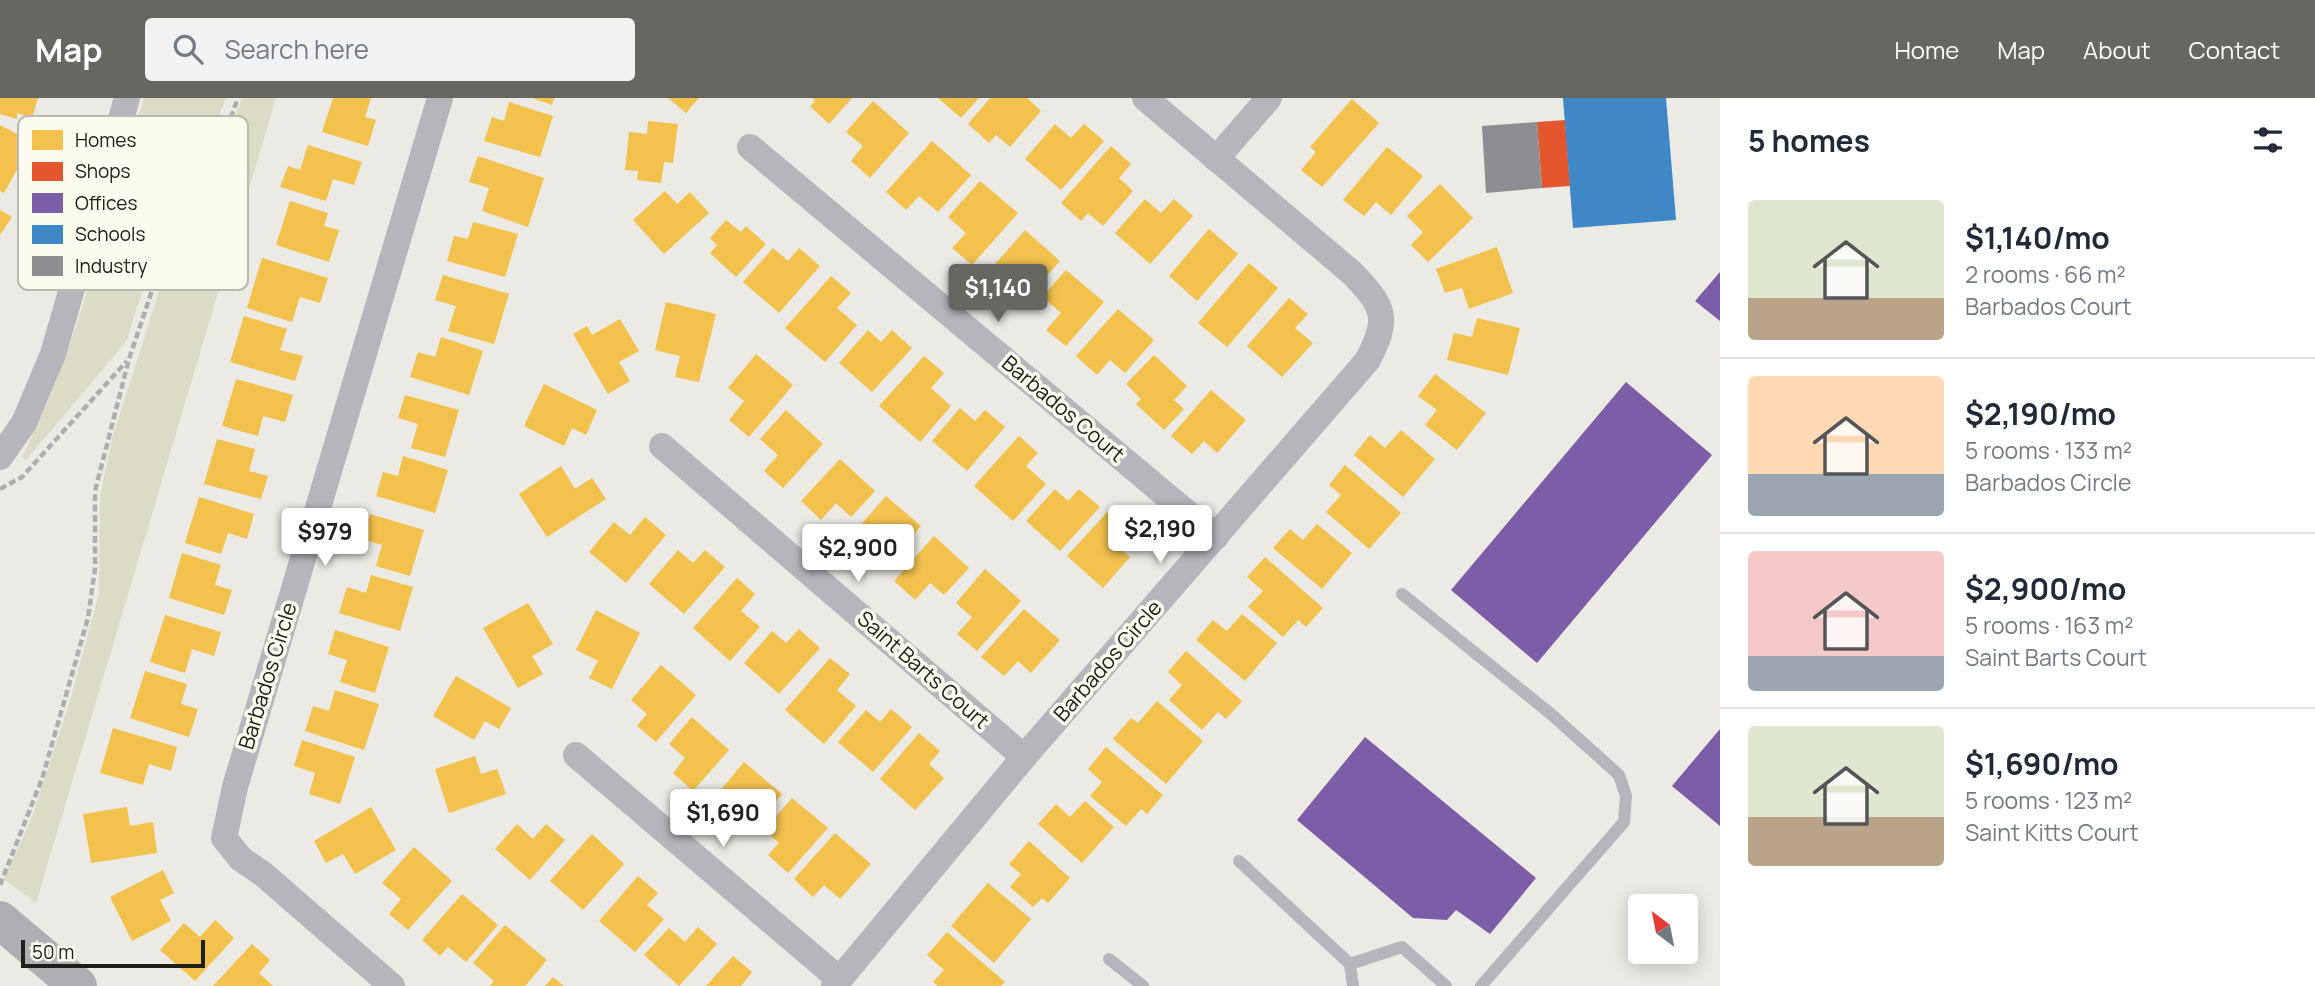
<!DOCTYPE html>
<html lang="en">
<head>
<meta charset="utf-8">
<style>
	body { margin:0; font-family:Manrope,sans-serif; background:#f2f2f3; color:#1f2937; height:100vh; display:flex; flex-direction:column; font-size:26px; white-space:nowrap }
	* { box-sizing:border-box; margin:0 }
	p { font-size:23px; color:#747a83 }
	.icon { flex:none; width:38px; height:38px; fill:none; stroke:currentColor; stroke-width:2; stroke-linecap:round; stroke-linejoin:round }
	.map { position:relative; flex:1; overflow:hidden }
	.panel { display:flex; flex-direction:column; background:#fff; width:595px }
	.panel>* { flex:none }
	.needle { width:46px; rotate:328deg }
	.buttons { position:absolute; left:1628px; top:796px; display:grid; gap:14px }
	.buttons a { display:grid; place-items:center; width:70px; height:70px; border-radius:7px; background:#fff; box-shadow:0 4px 18px #0003; font-size:35px }
	.scale { position:absolute; left:21px; bottom:18px; width:184px; box-sizing:border-box; padding-left:7px; border:4px solid #20201b; border-top:0; font-size:19px; line-height:24px; white-space:nowrap; color:#20201b; -webkit-text-stroke:5px #fbfbee; paint-order:stroke }
	.price { position:absolute; translate:-50% -60px; padding:0 16px; border-radius:7px; background:#fff; color:#222; font-size:23px; line-height:46px; filter:drop-shadow(0 2px 4px #0008) }
	.price::after { content:''; position:absolute; left:50%; top:42px; width:21px; height:16px; margin-left:-10px; background:inherit; clip-path:polygon(0 0,100% 0,50% 100%) }
	.price.selected { background:#676761; color:#fff }
	ul { padding:0; list-style:none }
	li { display:flex; align-items:center; gap:21px; height:175px; padding:0 28px }
	li+li { border-top:2px solid #e0e1e3 }
	li span { display:grid; place-items:center; flex:none; width:196px; height:140px; border-radius:7px; color:#555 }
	li>.icon { margin-inline-start:auto }
	span .icon { width:84px; height:84px; fill:#fffc; stroke-width:1 }
	li b { font-size:30px }
	h2 { display:flex; justify-content:space-between; align-items:center; height:84px; padding:0 28px; font-size:30px }
	header { display:flex; align-items:center; gap:42px; box-sizing:border-box; height:98px; padding:0 35px; background:#676761; color:#fff }
	header strong { font-size:33px }
	nav { display:flex; gap:38px; margin-inline-start:auto; font-size:24px }
	.search { width:490px; height:63px; background:#f2f2f3; display:flex; align-items:center; gap:18px; box-sizing:border-box; padding:0 24px; border-radius:7px; color:#747a83; font-size:26px }
	main { display:flex; flex:1; min-height:0 }
	.map>svg:first-child { display:block }
</style>
</head>
<body>
<header>
<strong>Map</strong>
<div class="search"><svg class="icon" aria-label="search" viewBox="0 0 24 24"><circle cx="10" cy="10" r="6"/><path d="M15 15l6 6"/></svg>Search here</div>
<nav><a>Home</a><a>Map</a><a>About</a><a>Contact</a></nav>
</header>
<main>
<div class="map">
<svg width="1720" height="888" viewBox="0 0 1720 888">
	<rect width="100%" height="100%" fill="#ebeae4"/>
	<path fill="#dcdbc5" d="M144 0H226L196 75 164 126 126 244 26 362 22 359C78 250 108 118 144 0Z
		M242 0H276L36 805 4 781 32 719 71 600 99 495 100 398 112 341 177 137 221 58Z"/>
	<path fill="#f2c14e" d="M0 0H38L32 20 17 15V21L0 16Z
		M333 0H371L365 19 376 22 368 48 322 34Z
		M532 0H554L552 7Z
		M668 0H699L686 15Z
		M812 0H852L829 26 810 8 815 3Z
		M938 0H979L961 20Z
		M990 0H1027L1041 13 1010 49 996 37 989 45 968 26Z
		M1352 1 1379 25 1322 89 1301 72 1316 54 1310 49Z
		M873 3 909 35 870 80 851 63 863 48 846 34Z
		M509 4 553 18 540 59 484 43 492 19 504 23Z
		M648 23 678 26 673 65 664 64 661 85 637 82 638 73 625 72 629 34 647 36Z
		M1055 26 1071 40 1084 26 1104 43 1061 92 1025 61Z
		M0 27 32 44 4 95 0 93Z
		M932 43 971 77 938 114 919 98 906 112 886 94Z
		M308 47 362 64 354 87 333 81 326 103 280 89 288 68 300 72Z
		M1111 48 1131 66 1119 80 1133 93 1103 128 1088 115 1081 123 1061 105Z
		M1387 49 1423 78 1391 117 1376 104 1364 118 1343 102Z
		M478 58 544 80 528 129 482 113 489 90 469 84Z
		M980 83 1018 115 972 167 952 150 966 135 948 119Z
		M1440 86 1473 120 1428 164 1411 147 1423 134 1407 118Z
		M665 93 677 106 690 94 709 115 664 156 633 122Z
		M1145 101 1161 115 1174 101 1193 118 1150 166 1115 135Z
		M290 103 328 115 324 128 339 132 329 164 276 147Z
		M0 112 12 119 0 137Z
		M726 122 741 134 746 128 766 146 736 179 710 155 717 147 710 140Z
		M473 124 518 136 505 179 447 163 454 138 468 141Z
		M1209 131 1238 156 1197 203 1169 178Z
		M1025 132 1060 163 1031 195 1017 182 1003 198 983 180Z
		M1497 149 1513 195 1469 211 1462 190 1445 195 1436 171Z
		M773 150 788 163 799 150 820 168 779 215 743 184Z
		M262 160 328 180 320 205 300 199 292 224 247 210Z
		M1249 165 1278 190 1227 249 1198 225Z
		M1066 172 1104 204 1066 248 1046 232 1061 215 1042 199Z
		M443 177 509 196 494 246 448 233 456 208 435 202Z
		M831 178 851 195 837 210 857 227 825 264 785 230Z
		M1289 200 1308 216 1295 230 1313 245 1282 279 1247 248Z
		M666 204 716 216 699 284 675 279 680 258 655 252Z
		M1118 211 1154 242 1125 275 1110 262 1097 277 1076 258Z
		M244 218 287 231 280 252 303 258 295 283 230 264Z
		M1477 220 1520 230 1508 277 1447 262 1454 235 1472 239Z
		M620 221 639 253 619 264 630 283 608 296 573 236 587 228 592 237Z
		M868 232 881 244 892 232 912 250 872 294 839 265Z
		M441 239 483 253 469 297 410 279 418 254 435 259Z
		M756 256 793 287 749 339 729 322 744 303 728 290Z
		M1154 257 1187 288 1174 302 1184 311 1164 332 1136 306 1141 301 1126 286Z
		M924 258 944 275 931 290 951 308 920 344 879 308Z
		M1435 276 1486 315 1457 352 1425 327 1437 312 1418 298Z
		M236 281 293 297 285 324 263 318 258 338 222 328Z
		M544 286 597 312 586 337 572 330 564 348 524 328Z
		M1211 292 1246 322 1217 355 1204 343 1192 356 1171 338Z
		M405 297 459 312 445 359 411 350 418 326 398 320Z
		M960 310 975 323 985 312 1005 329 967 373 932 343Z
		M786 312 823 346 783 390 764 373 778 357 760 341Z
		M1401 332 1435 361 1403 399 1354 357 1370 337 1385 350Z
		M1019 338 1038 355 1026 368 1046 386 1013 423 974 388Z
		M217 341 255 351 249 373 268 378 261 401 204 386Z
		M403 358 448 372 435 415 376 398 383 374 398 378Z
		M840 361 875 393 851 419 836 405 821 422 801 403Z
		M1345 367 1401 415 1369 451 1326 414 1341 397 1329 387Z
		M561 368 575 391 592 380 606 401 547 439 519 396Z
		M1055 391 1068 403 1079 391 1100 409 1060 453 1026 423Z
		M886 398 921 428 883 473 862 456 873 444 858 430Z
		M199 399 254 416 247 441 228 435 221 456 185 445Z
		M1108 413 1127 430 1114 445 1130 459 1103 490 1067 458Z
		M370 416 424 432 410 478 376 468 382 447 362 441Z
		M645 419 666 437 626 485 589 454 614 424 630 437Z
		M1317 426 1352 455 1322 491 1273 450 1290 431 1303 442Z
		M934 438 969 470 944 497 930 485 915 502 894 483Z
		M678 452 693 465 705 452 725 469 684 516 649 486Z
		M182 455 221 467 215 487 232 492 224 517 169 500Z
		M1265 459 1323 510 1306 529 1298 522 1283 539 1248 509 1263 493 1247 479Z
		M985 471 1021 503 977 553 957 536 972 519 956 505Z
		M371 477 413 489 400 533 339 515 347 489 366 495Z
		M737 480 755 496 741 513 760 529 730 563 693 530Z
		M528 505 553 546 532 558 543 576 518 590 483 530Z
		M1024 511 1060 542 1031 575 1018 563 1004 578 981 559Z
		M596 512 640 535 612 591 589 580 598 563 576 552Z
		M1242 516 1277 545 1245 583 1196 542 1213 522 1227 533Z
		M165 517 221 534 214 558 192 551 185 575 150 564Z
		M799 531 820 550 779 596 744 565 772 533 786 545Z
		M335 532 389 549 375 595 340 584 347 562 328 556Z
		M1186 553 1242 603 1226 621 1218 614 1202 632 1169 602 1182 587 1168 574Z
		M830 560 850 576 837 592 856 608 824 646 785 612Z
		M661 567 696 597 656 644 637 628 647 616 631 602Z
		M145 573 187 586 181 606 198 611 189 639 130 620Z
		M456 578 511 610 499 631 485 623 474 642 433 618Z
		M335 592 379 606 364 652 305 633 313 608 329 613Z
		M1157 603 1203 643 1166 686 1113 641 1131 620 1138 625Z
		M891 611 912 629 873 674 838 644 866 612 880 624Z
		M692 619 729 652 693 693 673 675 685 660 669 646Z
		M113 630 177 649 171 673 149 666 143 687 100 675Z
		M919 635 940 653 929 666 944 680 915 712 880 681Z
		M302 642 355 659 340 706 309 696 315 675 294 668Z
		M1106 649 1163 697 1147 716 1141 711 1126 728 1090 698 1102 684 1088 671Z
		M475 658 481 676 497 671 506 696 449 715 435 671Z
		M744 664 782 696 759 723 742 708 728 724 708 707Z
		M792 700 828 730 788 775 768 757 779 745 764 732Z
		M1085 703 1114 729 1082 765 1038 726 1056 706 1070 719Z
		M127 709 130 728 153 724 157 755 91 765 83 716Z
		M371 709 396 752 355 776 343 756 326 765 314 743Z
		M517 726 533 741 546 726 565 742 530 782 495 751Z
		M835 735 871 766 840 801 824 787 813 799 794 781Z
		M592 736 624 766 583 812 550 783Z
		M1029 743 1070 780 1048 805 1042 800 1033 809 1010 789 1021 776 1009 766Z
		M414 749 452 783 408 832 389 816 401 801 382 785Z
		M163 772 174 795 160 802 171 823 132 843 110 799Z
		M638 778 658 795 647 807 664 821 635 854 599 823Z
		M988 785 1031 821 994 865 951 828Z
		M462 796 498 827 466 864 448 849 440 858 422 842Z
		M215 822 234 840 195 883 160 852 184 825 200 839Z
		M505 827 547 862 525 888H490L494 883 473 865Z
		M698 829 717 846 679 888 644 857 669 830 685 844Z
		M947 834 1005 884 1001 888H938L933 884 944 872 927 857Z
		M252 846 270 862 259 875 273 888H213Z
		M733 858 752 874 741 888H706Z
		M553 879 564 888H545Z"/>
	<path fill="#e4572e" d="M1565 22 1570 88 1542 90 1537 24Z"/>
	<path fill="#7b5ea7" d="M1720 174V223L1695 203Z
		M1626 284 1712 357 1537 565 1451 492Z
		M1720 631V728L1672 688Z
		M1365 639 1536 780 1490 836 1456 812 1447 822 1413 820 1297 722Z"/>
	<path fill="#3f88c5" d="M1563 0H1666L1676 122 1573 130Z"/>
	<path fill="#8d8d92" d="M1537 24 1542 90 1486 95 1482 28Z"/>
	<g fill="none" stroke-linecap="round" stroke-linejoin="round">
		<path stroke="#aeaeae" stroke-width="4.5" stroke-dasharray="7 3.5" stroke-linecap="butt" d="M0 391 22 379 127 263
			M0 787 42 681 88 520 95 471V393L129 261 168 145 181 119 207 82 238 0"/>
		<path stroke="#b5b5bb" stroke-width="12" d="M1402 496 1551 616 1619 677 1626 698 1624 724 1481 888
			M1239 763 1350 866 1353 888
			M1109 861 1143 888
			M1350 866 1402 849 1446 888"/>
		<path stroke="#b5b5bb" stroke-width="26" d="M750 49 1216 439
			M1216 61 1269 0
			M662 348 1024 659
			M0 359 24 325 53 256 127 0
			M576 657 839 881
			M392 888 263 776 241 761 224 740 235 689 440 0
			M834 888 1024 659 1367 263C1390 221 1385 209 1352 175L1145 0"/>
		<path stroke="#aeaeb3" stroke-width="38" d="M0 822 78 888"/>
	</g>
	<g text-anchor="middle" stroke-width="7" stroke-linejoin="round" paint-order="stroke">
		<g font-size="21" fill="#20201b" stroke="#fbfbee">
			<text transform="translate(1063 311) rotate(40)" y="7">Barbados Court</text>
			<text transform="translate(1108 563) rotate(-49)" y="7">Barbados Circle</text>
			<text transform="translate(923 572) rotate(41)" y="7">Saint Barts Court</text>
			<text transform="translate(268 578) rotate(-73)" y="7">Barbados Circle</text>
		</g>
	</g>
	<rect x="18" y="18" width="230" height="174" rx="10" fill="#fbfbee" stroke="#b9b9af" stroke-width="2"/>
	<rect x="32" y="32" width="31" height="20" fill="#f2c14e"/>
	<rect x="32" y="64" width="31" height="19" fill="#e4572e"/>
	<rect x="32" y="95" width="31" height="20" fill="#7b5ea7"/>
	<rect x="32" y="127" width="31" height="19" fill="#3f88c5"/>
	<rect x="32" y="158" width="31" height="20" fill="#8d8d92"/>
	<g font-size="19" fill="#20201b">
		<text x="75" y="49">Homes</text>
		<text x="75" y="80">Shops</text>
		<text x="75" y="112">Offices</text>
		<text x="75" y="143">Schools</text>
		<text x="75" y="175">Industry</text>
	</g>
</svg>
<div class="buttons">
<a><svg class="needle" viewBox="-14 -14 28 28"><path d="M0-13l5 13h-10z" fill="#e53935"/><path d="M0 13l5-13h-10z" fill="#747a83"/></svg></a>
</div>
<div class="scale">50 m</div>
<b class="price selected" style="left:998px;top:226px">$1,140</b>
<b class="price" style="left:1160px;top:467px">$2,190</b>
<b class="price" style="left:325px;top:470px">$979</b>
<b class="price" style="left:858px;top:486px">$2,900</b>
<b class="price" style="left:723px;top:751px">$1,690</b>
</div>
<section class="panel">
<h2>5 homes<svg class="icon" aria-label="filters" viewBox="0 0 24 24"><path d="M4 7h16M4 17h16"/><circle cx="9" cy="7" r="2"/><circle cx="15" cy="17" r="2"/></svg></h2>
<ul>
<li><span style="background:linear-gradient(#dfe7d0 70%,#b9a48a 0)"><svg class="icon" aria-label="home" viewBox="0 0 24 24"><path d="M3 11l9-7 9 7M6 9v11h12V9"/></svg></span><div><b>$1,140/mo</b><p>2 rooms · 66 m²</p><p>Barbados Court</p></div></li>
<li><span style="background:linear-gradient(#ffd9b3 70%,#9aa5b1 0)"><svg class="icon" aria-label="home" viewBox="0 0 24 24"><path d="M3 11l9-7 9 7M6 9v11h12V9"/></svg></span><div><b>$2,190/mo</b><p>5 rooms · 133 m²</p><p>Barbados Circle</p></div></li>
<li><span style="background:linear-gradient(#f6c9c9 75%,#9aa5b1 0)"><svg class="icon" aria-label="home" viewBox="0 0 24 24"><path d="M3 11l9-7 9 7M6 9v11h12V9"/></svg></span><div><b>$2,900/mo</b><p>5 rooms · 163 m²</p><p>Saint Barts Court</p></div></li>
<li><span style="background:linear-gradient(#dfe7d0 65%,#b9a48a 0)"><svg class="icon" aria-label="home" viewBox="0 0 24 24"><path d="M3 11l9-7 9 7M6 9v11h12V9"/></svg></span><div><b>$1,690/mo</b><p>5 rooms · 123 m²</p><p>Saint Kitts Court</p></div></li>
</ul>
</section>
</main>
</body>
</html>
